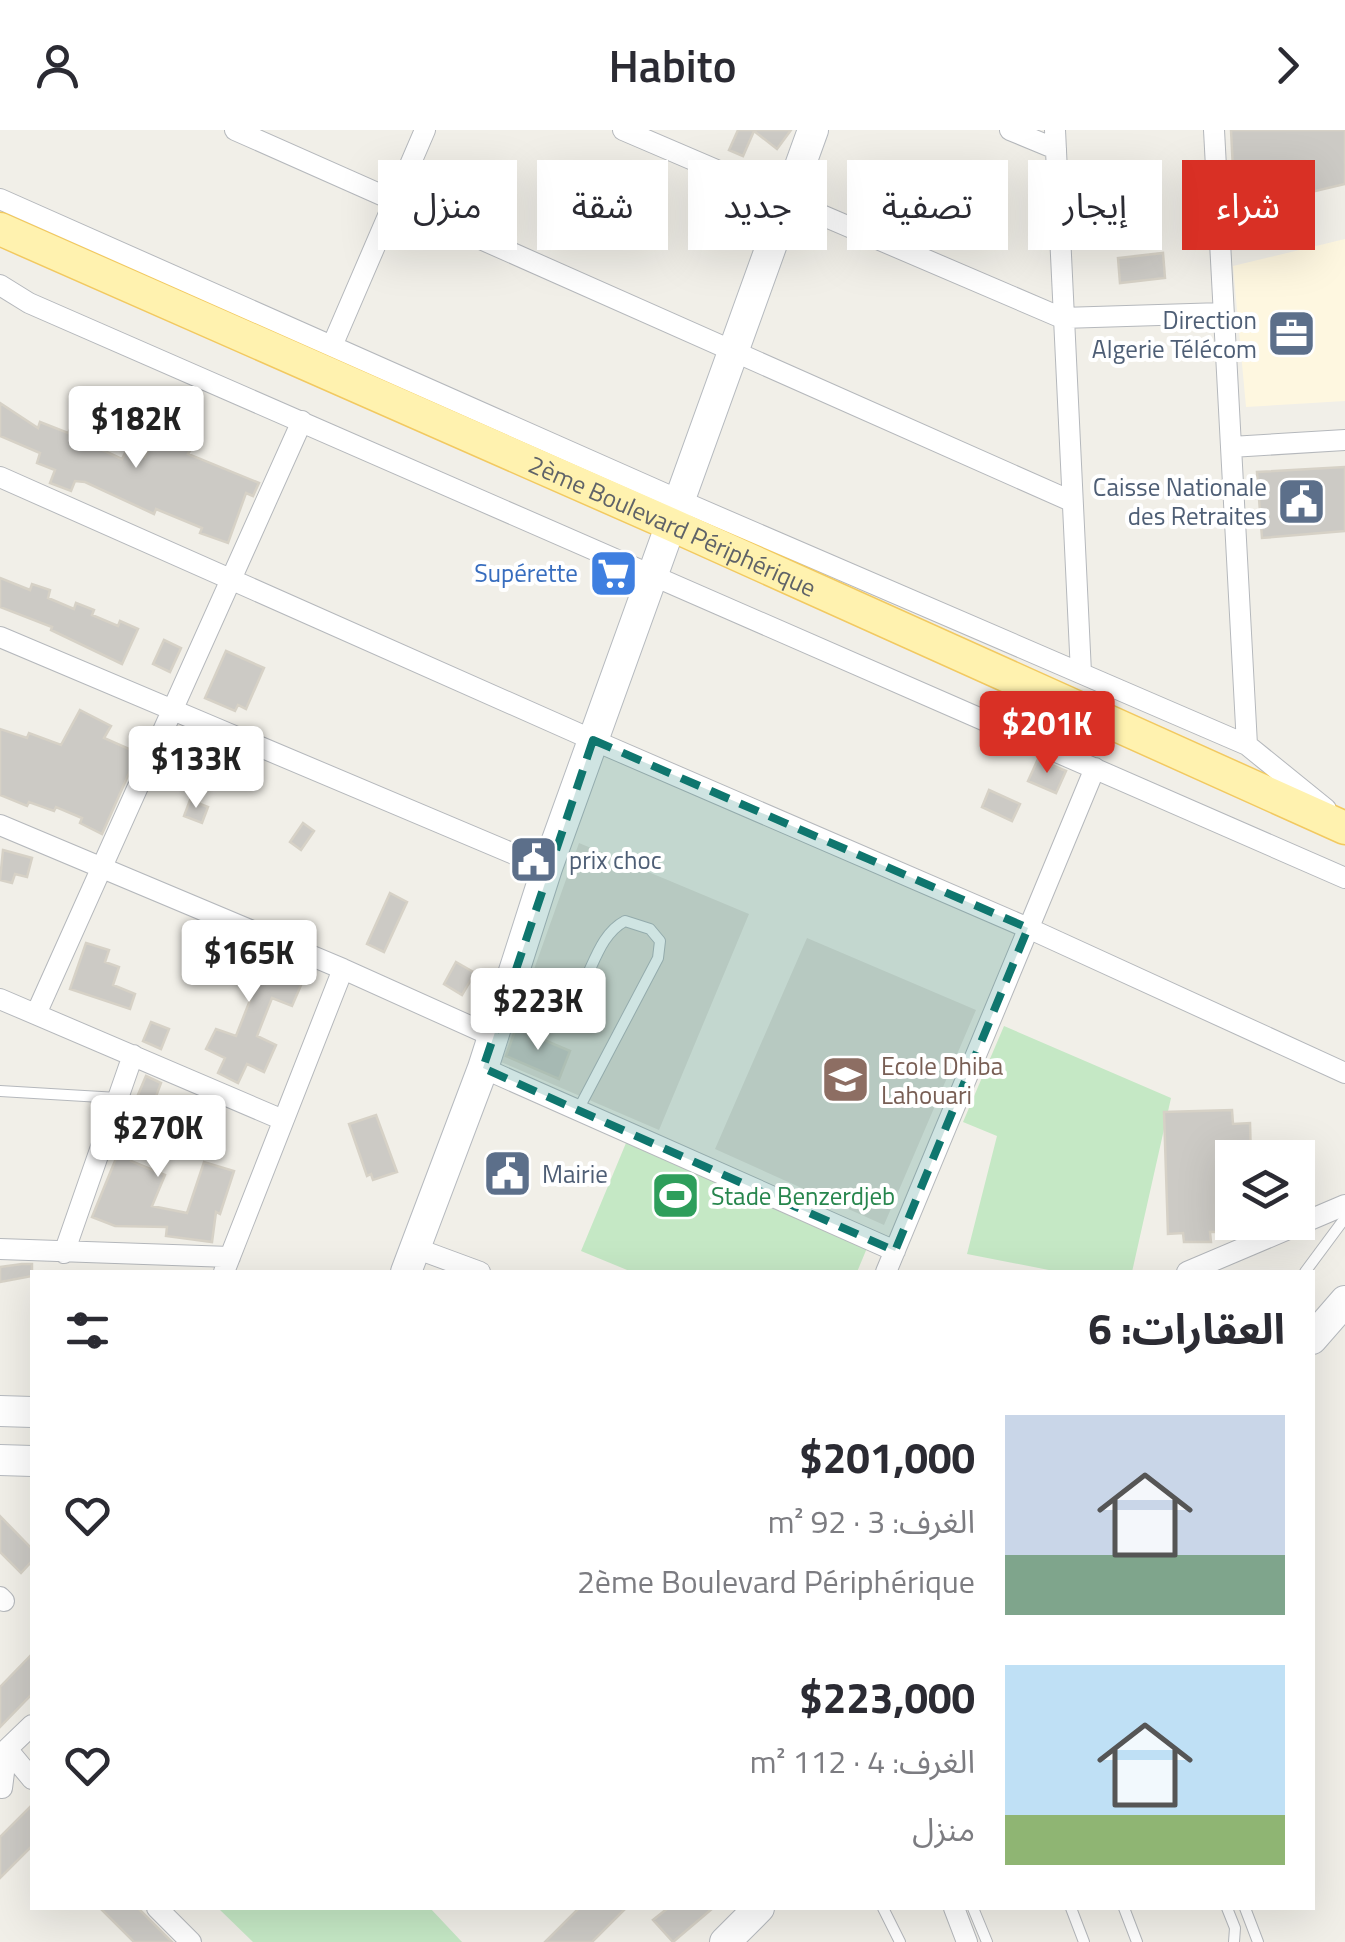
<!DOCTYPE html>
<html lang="ar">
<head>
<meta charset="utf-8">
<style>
	body { margin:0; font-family:"Titillium Web","Noto Sans Arabic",sans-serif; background:#f2f2f3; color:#2b2b33; direction:rtl; height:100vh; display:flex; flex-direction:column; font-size:38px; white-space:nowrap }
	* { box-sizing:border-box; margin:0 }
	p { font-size:32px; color:#7c7c81 }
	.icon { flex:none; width:55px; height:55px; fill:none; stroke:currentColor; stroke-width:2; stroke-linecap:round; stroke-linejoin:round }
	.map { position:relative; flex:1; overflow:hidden; direction:ltr }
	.side { position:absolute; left:30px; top:1140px; width:1285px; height:640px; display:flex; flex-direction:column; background:#fff; border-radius:0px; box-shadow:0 10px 40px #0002; direction:rtl }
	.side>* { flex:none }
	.banner { position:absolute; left:30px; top:30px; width:1285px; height:90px; direction:rtl; display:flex; gap:20px }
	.buttons { position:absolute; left:1215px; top:1010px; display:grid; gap:20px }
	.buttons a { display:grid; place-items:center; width:100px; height:100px; border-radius:0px; background:#fff; box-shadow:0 10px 40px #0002; font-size:50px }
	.price { position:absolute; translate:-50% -85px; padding:0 22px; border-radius:10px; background:#fff; color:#222; font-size:32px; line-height:65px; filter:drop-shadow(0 2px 5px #0008) }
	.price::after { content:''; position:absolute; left:50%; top:60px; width:30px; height:22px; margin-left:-15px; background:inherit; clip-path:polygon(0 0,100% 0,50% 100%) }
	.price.on { background:#d93025; color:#fff }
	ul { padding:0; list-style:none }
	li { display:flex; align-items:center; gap:30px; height:250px; padding:0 30px }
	li span { display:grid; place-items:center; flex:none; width:280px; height:200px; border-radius:0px; color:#555 }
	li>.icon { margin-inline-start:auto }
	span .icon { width:120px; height:120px; fill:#fffc; stroke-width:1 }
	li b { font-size:42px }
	h2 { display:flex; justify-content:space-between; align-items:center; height:120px; padding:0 30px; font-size:42px }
	.pill { padding:0 35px; border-radius:0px; background:#fff; box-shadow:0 10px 40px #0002; font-size:35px; line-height:90px }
	.pill.on { background:#d93025; color:#fff }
	header { display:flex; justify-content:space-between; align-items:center; height:130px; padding:0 30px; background:#fff; font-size:45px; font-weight:600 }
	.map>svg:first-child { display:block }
</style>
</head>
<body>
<header><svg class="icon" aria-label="forward" viewBox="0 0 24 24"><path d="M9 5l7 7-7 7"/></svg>Habito<svg class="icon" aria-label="person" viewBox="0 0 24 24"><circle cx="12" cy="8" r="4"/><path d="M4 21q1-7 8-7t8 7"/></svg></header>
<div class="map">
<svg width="1345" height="1812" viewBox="0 0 1345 1812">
	<rect width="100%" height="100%" fill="#f1efe8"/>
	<path fill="#fef7e0" d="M1345 109V271L1246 277 1233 136Z"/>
	<path fill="#e1ded6" d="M579 713 749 784 659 1000 501 932Z
		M807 808 976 880 884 1095 715 1019Z"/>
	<path fill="#c5e8c5" d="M1004 896 1171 968 1132 1142H1059L967 1124 997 1006 963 992Z
		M626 1013 867 1118 857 1142H632L581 1121Z
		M218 1778H430L462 1812H253Z"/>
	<path fill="#cccac5" stroke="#d6d1c6" stroke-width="2.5" d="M738 0H791L777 19 754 1 743 26 729 20Z
		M1231 0H1345V54L1235 80Z
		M1163 123 1165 148 1120 153 1118 128Z
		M87 271 110 281 98 318 122 329 127 319 145 327 158 301 191 319 188 324 259 353 253 366 246 363 228 413 200 403 202 398 156 379 154 384 85 352 75 351 71 361 50 353 55 340 37 333 40 323 0 306V273L38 298 40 292 68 303 78 284 82 285Z
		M1345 337V401L1262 408 1257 342Z
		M0 448 30 460 32 454 50 460 48 468 74 479 76 473 94 480 92 485 118 496 120 491 138 499 122 534 51 500 52 497 0 477Z
		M164 510 181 518 170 542 153 534Z
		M226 521 264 538 246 579 238 575 235 581 205 568Z
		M80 580 111 596 104 608 138 623 102 704 80 693 82 688 56 677 54 681 29 672 27 676 0 665V599L27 608 29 603 61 615Z
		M1038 629 1066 641 1056 663 1028 651Z
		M989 660 1020 674 1012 691 982 677Z
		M190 670 208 677 202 693 184 686Z
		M303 693 314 701 301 720 290 712Z
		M3 720 32 728 27 747 15 744 12 753 0 750Z
		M390 763 407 772 384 822 367 814Z
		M206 804 305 846 292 876 272 868 257 906 276 915 264 942 247 934 238 953 218 943 225 928 206 919 216 899 236 906 254 860 233 851 237 843 196 827Z
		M86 813 109 820 105 832 119 837 113 855 135 864 130 879 70 859Z
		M456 832 475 843 462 865 444 854Z
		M151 892 169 899 161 919 143 911Z
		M516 898 570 921 559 949 506 926Z
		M146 946 161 953 155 969 168 974 165 982 182 987 178 1001 147 992 131 1031 165 1045 152 1076 187 1083 204 1032 234 1041 220 1084 216 1082 212 1112 166 1106 167 1097 115 1096 92 1087 119 1021 115 1019Z
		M1232 980 1233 994 1250 993 1251 1028H1232V1102H1210L1211 1112H1184L1183 1103 1168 1104 1164 982Z
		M376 985 397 1042 373 1050 371 1044 367 1046 349 994Z
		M22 1134H32V1146L0 1152V1137Z
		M0 1386 32 1419V1431L21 1443 0 1422Z
		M32 1524V1564L0 1597V1557Z
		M32 1675V1716L0 1748V1707Z
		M100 1778H138L172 1812H134Z
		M579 1778H626L592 1812H545Z
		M668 1778H713L673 1812 653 1790Z"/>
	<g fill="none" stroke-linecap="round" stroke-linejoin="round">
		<defs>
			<path id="lane" d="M0 961 118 968
				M578 980 658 828 660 811 650 799 625 791C604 802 596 827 586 848
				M1305 1142 1345 1088
				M883 1778 900 1812
				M973 1778 987 1812
				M1071 1778 1084 1812
				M1124 1778 1137 1812
				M1227 1778 1235 1798 1234 1812
				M1245 1778 1258 1812"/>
			<path id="street" d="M235 0 1071 371
				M623 0 1062 188 1223 183
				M1010 0 1056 19
				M1055 0 1081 543
				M1214 0 1247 615
				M0 69 679 370 1247 615 1326 679
				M0 155 29 173 1345 748
				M332 216 425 0
				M1231 317 1345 310
				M0 347 593 610 1028 798 1345 943
				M0 507 547 738
				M0 695 343 839 494 907
				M0 869 283 990
				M36 884 302 291
				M483 938 895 1121
				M415 1118 480 1142
				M0 1119 230 1127
				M64 1123 133 925
				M224 1142 343 839
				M886 1142 1095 638
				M1187 1142 1345 1075
				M0 1467 4 1471
				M7 1619 32 1649
				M2 1658 7 1619 32 1595
				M157 1778 191 1812
				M954 1778 967 1812"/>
			<path id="secondary" d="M406 1142 483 938 547 738 813 0
				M1312 1209 1345 1171
				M0 1281 32 1282
				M0 1330 32 1331
				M725 1812 759 1778"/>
			<g id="primary">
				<path id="s1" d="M0 99 670 394 1345 698"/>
			</g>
		</defs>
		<use href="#lane" stroke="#b5b8bc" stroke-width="12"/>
		<use href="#street" stroke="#b5b8bc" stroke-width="22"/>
		<use href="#secondary" stroke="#b6babf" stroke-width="32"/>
		<use href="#primary" stroke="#f2c960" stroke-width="35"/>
		<use href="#lane" stroke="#fff" stroke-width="10"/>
		<use href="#street" stroke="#fff" stroke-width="20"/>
		<use href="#secondary" stroke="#fff" stroke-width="30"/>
		<use href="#primary" stroke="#fff2af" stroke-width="32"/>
	</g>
	<path fill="#0f766e" fill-opacity="0.2" stroke="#0f766e" stroke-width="8" stroke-dasharray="20 12" stroke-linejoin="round" d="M593 610 1028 798 895 1121 483 938Z"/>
	<defs>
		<symbol id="office-square" viewBox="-11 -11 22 22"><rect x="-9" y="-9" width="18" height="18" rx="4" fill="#5c6f8a" stroke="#fff"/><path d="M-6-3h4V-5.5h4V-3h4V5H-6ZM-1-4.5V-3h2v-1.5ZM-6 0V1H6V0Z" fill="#fff"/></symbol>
		<symbol id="civic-square" viewBox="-11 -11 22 22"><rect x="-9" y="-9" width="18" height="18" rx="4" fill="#5c6f8a" stroke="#fff"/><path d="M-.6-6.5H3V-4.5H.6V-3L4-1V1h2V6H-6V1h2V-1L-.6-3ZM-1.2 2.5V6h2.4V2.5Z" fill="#fff"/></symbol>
		<symbol id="supermarket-square" viewBox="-11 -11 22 22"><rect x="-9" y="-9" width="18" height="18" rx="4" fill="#3f7fe0" stroke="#fff"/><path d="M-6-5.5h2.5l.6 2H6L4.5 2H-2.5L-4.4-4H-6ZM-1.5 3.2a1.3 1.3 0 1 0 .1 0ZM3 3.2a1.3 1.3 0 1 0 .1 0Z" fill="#fff"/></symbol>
		<symbol id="school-square" viewBox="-11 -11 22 22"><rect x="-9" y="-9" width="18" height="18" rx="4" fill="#8d6e63" stroke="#fff"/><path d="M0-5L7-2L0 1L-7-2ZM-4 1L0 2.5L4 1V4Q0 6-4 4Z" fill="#fff"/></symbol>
		<symbol id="stadium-square" viewBox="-11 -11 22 22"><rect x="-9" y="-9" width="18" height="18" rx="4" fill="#2e9e5b" stroke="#fff"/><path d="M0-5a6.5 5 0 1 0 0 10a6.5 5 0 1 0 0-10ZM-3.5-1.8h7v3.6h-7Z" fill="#fff"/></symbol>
	</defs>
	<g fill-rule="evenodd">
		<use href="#office-square" x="1264" y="176" width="55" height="55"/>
		<use href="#civic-square" x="1274" y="344" width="55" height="55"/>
		<use href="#supermarket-square" x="586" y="416" width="55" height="55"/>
		<use href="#civic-square" x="506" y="702" width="55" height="55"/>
		<use href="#school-square" x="818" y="922" width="55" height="55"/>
		<use href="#civic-square" x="480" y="1016" width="55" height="55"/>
		<use href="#stadium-square" x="648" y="1038" width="55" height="55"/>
	</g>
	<g text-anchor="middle" stroke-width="8" stroke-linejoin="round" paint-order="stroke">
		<g font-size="25" fill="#4e5e75" stroke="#fff" text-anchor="end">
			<text x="1257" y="199">Direction<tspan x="1257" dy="29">Algerie Télécom</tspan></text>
			<text x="1267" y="366">Caisse Nationale<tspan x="1267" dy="29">des Retraites</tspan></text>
			<text x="569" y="739" text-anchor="start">prix choc</text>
			<text x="542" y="1053" text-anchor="start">Mairie</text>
		</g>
		<g font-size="25" fill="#5f6368" stroke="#fff">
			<text dy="9" stroke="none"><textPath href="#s1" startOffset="735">2ème Boulevard Périphérique</textPath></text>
		</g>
		<g font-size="25" fill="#366cbe" stroke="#fff" text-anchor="end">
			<text x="578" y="452">Supérette</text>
		</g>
		<g font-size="25" fill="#785e54" stroke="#fff" text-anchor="start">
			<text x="881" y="945">Ecole Dhiba<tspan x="881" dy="29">Lahouari</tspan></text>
		</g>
		<g font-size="25" fill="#27864d" stroke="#fff" text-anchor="start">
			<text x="711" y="1075">Stade Benzerdjeb</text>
		</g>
	</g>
</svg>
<div class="buttons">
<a><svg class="icon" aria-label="layers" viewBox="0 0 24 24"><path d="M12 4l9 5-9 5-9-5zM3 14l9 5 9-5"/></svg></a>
</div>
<b class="price" style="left:136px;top:341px">$182K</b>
<b class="price on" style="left:1047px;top:646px">$201K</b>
<b class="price" style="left:196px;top:681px">$133K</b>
<b class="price" style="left:249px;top:875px">$165K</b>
<b class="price" style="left:538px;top:923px">$223K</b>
<b class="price" style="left:158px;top:1050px">$270K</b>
<div class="banner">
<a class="pill on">شراء</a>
<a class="pill">إيجار</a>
<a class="pill">تصفية</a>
<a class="pill">جديد</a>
<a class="pill">شقة</a>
<a class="pill">منزل</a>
</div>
<section class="side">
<h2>العقارات: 6<svg class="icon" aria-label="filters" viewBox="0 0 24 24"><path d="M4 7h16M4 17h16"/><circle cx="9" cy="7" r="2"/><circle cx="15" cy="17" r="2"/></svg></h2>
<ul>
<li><span style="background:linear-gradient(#c9d6e8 70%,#7fa58c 0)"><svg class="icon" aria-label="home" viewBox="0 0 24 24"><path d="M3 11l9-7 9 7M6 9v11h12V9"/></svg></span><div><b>$201,000</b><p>الغرف: 3 · 92 m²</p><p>2ème Boulevard Périphérique</p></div><svg class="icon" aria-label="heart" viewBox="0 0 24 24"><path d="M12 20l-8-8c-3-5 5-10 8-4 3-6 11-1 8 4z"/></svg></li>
<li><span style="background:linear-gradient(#bfe0f5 75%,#8fb573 0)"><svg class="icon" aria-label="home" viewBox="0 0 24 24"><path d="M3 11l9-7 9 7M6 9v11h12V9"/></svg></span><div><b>$223,000</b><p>الغرف: 4 · 112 m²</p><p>منزل</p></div><svg class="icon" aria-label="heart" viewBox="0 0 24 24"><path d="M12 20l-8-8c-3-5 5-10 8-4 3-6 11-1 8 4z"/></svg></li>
</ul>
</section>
</div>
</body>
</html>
